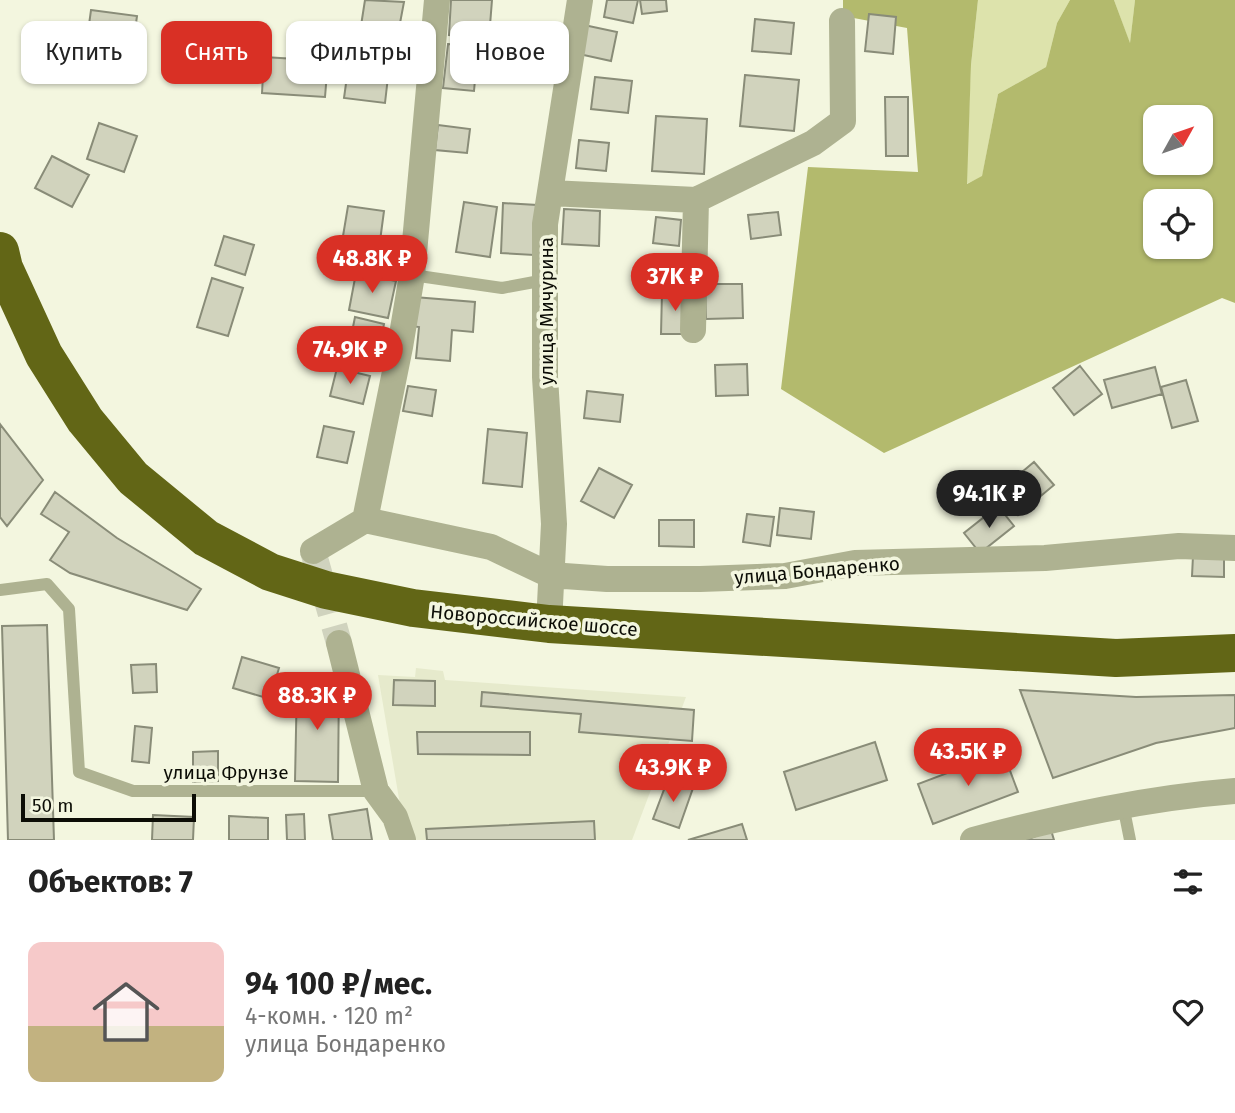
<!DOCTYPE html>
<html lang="ru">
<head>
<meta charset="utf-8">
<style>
	body { margin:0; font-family:"Fira Sans",sans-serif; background:#f2f2f2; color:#222; height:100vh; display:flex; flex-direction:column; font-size:26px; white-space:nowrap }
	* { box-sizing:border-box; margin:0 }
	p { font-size:23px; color:#767676 }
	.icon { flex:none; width:38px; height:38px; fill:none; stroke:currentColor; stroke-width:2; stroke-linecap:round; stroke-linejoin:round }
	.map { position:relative; height:840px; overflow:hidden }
	.sheet { display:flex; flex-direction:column; background:#fff; flex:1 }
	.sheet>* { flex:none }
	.top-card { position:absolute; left:21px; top:21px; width:700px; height:63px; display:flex; gap:14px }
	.needle { width:46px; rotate:50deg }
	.tools { position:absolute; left:1143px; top:105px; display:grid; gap:14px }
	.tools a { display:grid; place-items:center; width:70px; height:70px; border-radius:14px; background:#fff; box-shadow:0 2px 5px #0004; font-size:35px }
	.scale { position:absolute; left:21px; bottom:18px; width:175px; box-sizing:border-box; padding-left:7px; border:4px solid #0c0d06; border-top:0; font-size:19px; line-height:24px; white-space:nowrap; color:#0c0d06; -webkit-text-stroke:5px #f3f6df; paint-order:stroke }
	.price { position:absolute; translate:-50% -60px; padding:0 16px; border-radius:24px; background:#d93025; color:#fff; font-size:23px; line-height:46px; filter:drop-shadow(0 2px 4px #0008) }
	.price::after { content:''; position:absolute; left:50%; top:42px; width:21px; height:16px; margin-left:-10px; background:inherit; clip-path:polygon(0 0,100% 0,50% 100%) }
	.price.active { background:#222; color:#fff }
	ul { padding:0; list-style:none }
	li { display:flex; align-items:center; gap:21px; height:175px; padding:0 28px }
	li+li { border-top:2px solid #e0e0e0 }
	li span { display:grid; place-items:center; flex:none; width:196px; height:140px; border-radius:14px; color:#555 }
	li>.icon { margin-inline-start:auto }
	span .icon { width:84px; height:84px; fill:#fffc; stroke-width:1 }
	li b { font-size:30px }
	h2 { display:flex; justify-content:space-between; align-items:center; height:84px; padding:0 28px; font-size:30px }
	.pill { padding:0 24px; border-radius:14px; background:#fff; box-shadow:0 2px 5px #0004; font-size:24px; line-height:63px }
	.pill.active { background:#d93025; color:#fff }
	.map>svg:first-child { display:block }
</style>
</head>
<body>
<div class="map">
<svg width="1235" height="840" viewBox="0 0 1235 840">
	<rect width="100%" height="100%" fill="#f3f6df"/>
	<path fill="#e6eacc" d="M416 668 443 671 445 680 686 697 632 840H406L378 675 415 677Z"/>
	<path fill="#dde3ac" d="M978 0H1070L1057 23 1046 67 998 94 982 177 966 184 971 65Z
		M1114 0H1135L1130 44Z"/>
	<path fill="#b3ba6d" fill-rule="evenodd" d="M843 0H978L971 65 967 184 982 176 998 94 1046 67 1057 23 1070 0H1114L1130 43 1135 0H1235V303L1222 298 884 453 781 389 808 167 918 172 907 28 843 16ZM1155 117H1200V163H1155ZM1155 201H1200V247H1155Z"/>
	<path fill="#d1d3bd" stroke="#898c78" stroke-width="2" d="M365 0 404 2 397 39 360 32Z
		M451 0H492L489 38 449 35Z
		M607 0H638L633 23 604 17Z
		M640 0H666L667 11 642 14Z
		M91 10 137 16 131 60 85 54Z
		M869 14 896 17 893 54 865 51Z
		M755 19 794 23 791 54 752 51Z
		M584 25 617 32 611 61 579 54Z
		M448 44 478 47 474 91 443 88Z
		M264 57 328 61 325 97 262 93Z
		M349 62 389 68 385 103 344 98Z
		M745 75 799 80 794 131 740 126Z
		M595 77 632 81 628 113 591 109Z
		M885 97H908V156H886Z
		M656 116 707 119 704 174 652 171Z
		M99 123 137 136 124 172 87 159Z
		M438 125 470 129 467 153 435 150Z
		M579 140 609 143 606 171 576 168Z
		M52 156 89 175 72 207 35 188Z
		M464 202 497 207 490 257 456 252Z
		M503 203 537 205 534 255 501 253Z
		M348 206 384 211 380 241 343 236Z
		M564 209 600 211 599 246 562 244Z
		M778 212 781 235 751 239 748 215Z
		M656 217 681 220 679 246 653 243Z
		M224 236 254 245 245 275 215 265Z
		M677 256 679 290 643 292 642 258Z
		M356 273 396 281 388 318 349 310Z
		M212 278 243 288 228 336 197 327Z
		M705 284H742L743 318 706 319Z
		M662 292 690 293 689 334H661Z
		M414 297 475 302 473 332 452 330 450 361 416 358 419 327 411 326Z
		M355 317 384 324 376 363 347 357Z
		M747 364 748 395 716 396 715 365Z
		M1080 366 1102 394 1074 415 1053 388Z
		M1155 367 1162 394 1112 408 1104 380Z
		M337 368 370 376 363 404 330 396Z
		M1186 380 1198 421 1172 428 1161 387Z
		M408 386 436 390 432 416 403 411Z
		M587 391 623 395 620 422 584 418Z
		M0 424 43 480 7 526 0 517Z
		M324 426 354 432 347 463 317 457Z
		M488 429 527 433 522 487 483 483Z
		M1034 462 1054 485 1018 515 998 492Z
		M599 468 632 485 614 518 581 501Z
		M55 492 117 538 201 589 187 610 70 573 50 560 69 532 41 514Z
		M998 506 1014 526 980 553 964 533Z
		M780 508 814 512 811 539 777 535Z
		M747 514 774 517 770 546 743 542Z
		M659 520H694V547L659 546Z
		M1193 556H1224V577L1192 576Z
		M47 625 54 840H8L2 626Z
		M242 657 279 668 270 699 233 688Z
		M156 664 157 692 133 693 131 665Z
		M394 680 435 681V706L393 705Z
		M297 681 339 682 338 782 295 781Z
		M1020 690 1136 697 1235 695V728L1156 743 1053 778Z
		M482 692 694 710 692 741 579 732 581 714 481 706Z
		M135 726 152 728 149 763 132 761Z
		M417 732H530V755L418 754Z
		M875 742 887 780 796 810 784 772Z
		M218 751V781L193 782V752Z
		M1003 752 1018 792 933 824 918 784Z
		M668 779 693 788 679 828 653 819Z
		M367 809 372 840H333L329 815Z
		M304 814 305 840H287L286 815Z
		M153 815 194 817 193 840H152Z
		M229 816 268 818V840H229Z
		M594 821 595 840H427L426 829Z
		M742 824 747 840H688Z
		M1051 830 1054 840H1026Z"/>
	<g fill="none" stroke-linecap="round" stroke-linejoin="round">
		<path stroke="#d0d3be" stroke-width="26" stroke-dasharray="26 13" stroke-linecap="butt" d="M313 551 339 643"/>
		<path stroke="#aeb291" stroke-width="12" d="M412 275 502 288 545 280
			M0 590 47 584 69 609 79 772 133 791H376
			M1123 805 1130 840"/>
		<path stroke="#aeb291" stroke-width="26" d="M550 193 696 200
			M693 330 696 200 813 143 843 121 842 21
			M365 520 491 547 550 575 607 579H700L785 576 855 563 1045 558 1179 546 1235 548
			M365 520 400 347 412 275 437 0
			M313 551 365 520
			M549 624 554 524 545 377V224L580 0
			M339 643 376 791 395 817 403 840
			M973 840C1060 817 1146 798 1235 791"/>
		<path stroke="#626616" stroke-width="38" d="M0 251 4 268 44 355 85 420 133 478 206 538 270 572 326 590 413 608 549 624 1116 658 1235 653"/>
	</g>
	<g text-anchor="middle" stroke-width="7" stroke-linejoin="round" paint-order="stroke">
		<g font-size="19" fill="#0c0d06" stroke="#f3f6df">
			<text transform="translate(546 311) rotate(-90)" y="7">улица Мичурина</text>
			<text transform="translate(817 570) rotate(-5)" y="7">улица Бондаренко</text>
			<text transform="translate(534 620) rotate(5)" y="7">Новороссийское шоссе</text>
			<text x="226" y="779">улица Фрунзе</text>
		</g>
	</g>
</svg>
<div class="tools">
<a><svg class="needle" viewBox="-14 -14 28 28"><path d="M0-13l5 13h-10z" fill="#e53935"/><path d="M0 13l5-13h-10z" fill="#767676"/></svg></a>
<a><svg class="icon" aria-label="locate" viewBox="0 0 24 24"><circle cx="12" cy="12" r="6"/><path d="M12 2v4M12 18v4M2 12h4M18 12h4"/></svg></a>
</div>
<div class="scale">50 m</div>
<b class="price" style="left:372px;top:295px">48.8K ₽</b>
<b class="price" style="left:675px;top:313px">37K ₽</b>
<b class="price" style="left:350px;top:386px">74.9K ₽</b>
<b class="price active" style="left:989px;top:530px">94.1K ₽</b>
<b class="price" style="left:317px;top:732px">88.3K ₽</b>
<b class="price" style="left:968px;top:788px">43.5K ₽</b>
<b class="price" style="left:673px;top:804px">43.9K ₽</b>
<div class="top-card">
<a class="pill">Купить</a>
<a class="pill active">Снять</a>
<a class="pill">Фильтры</a>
<a class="pill">Новое</a>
</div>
</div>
<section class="sheet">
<h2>Объектов: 7<svg class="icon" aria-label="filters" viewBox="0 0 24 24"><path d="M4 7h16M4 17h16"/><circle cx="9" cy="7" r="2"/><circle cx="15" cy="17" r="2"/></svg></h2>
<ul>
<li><span style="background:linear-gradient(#f6c9c9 60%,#c2b280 0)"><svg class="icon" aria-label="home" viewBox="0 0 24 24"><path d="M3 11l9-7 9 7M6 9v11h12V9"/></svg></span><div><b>94 100 ₽/мес.</b><p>4-комн. · 120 m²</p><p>улица Бондаренко</p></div><svg class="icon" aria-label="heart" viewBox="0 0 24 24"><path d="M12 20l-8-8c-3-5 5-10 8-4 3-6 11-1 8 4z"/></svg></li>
</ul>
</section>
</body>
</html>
